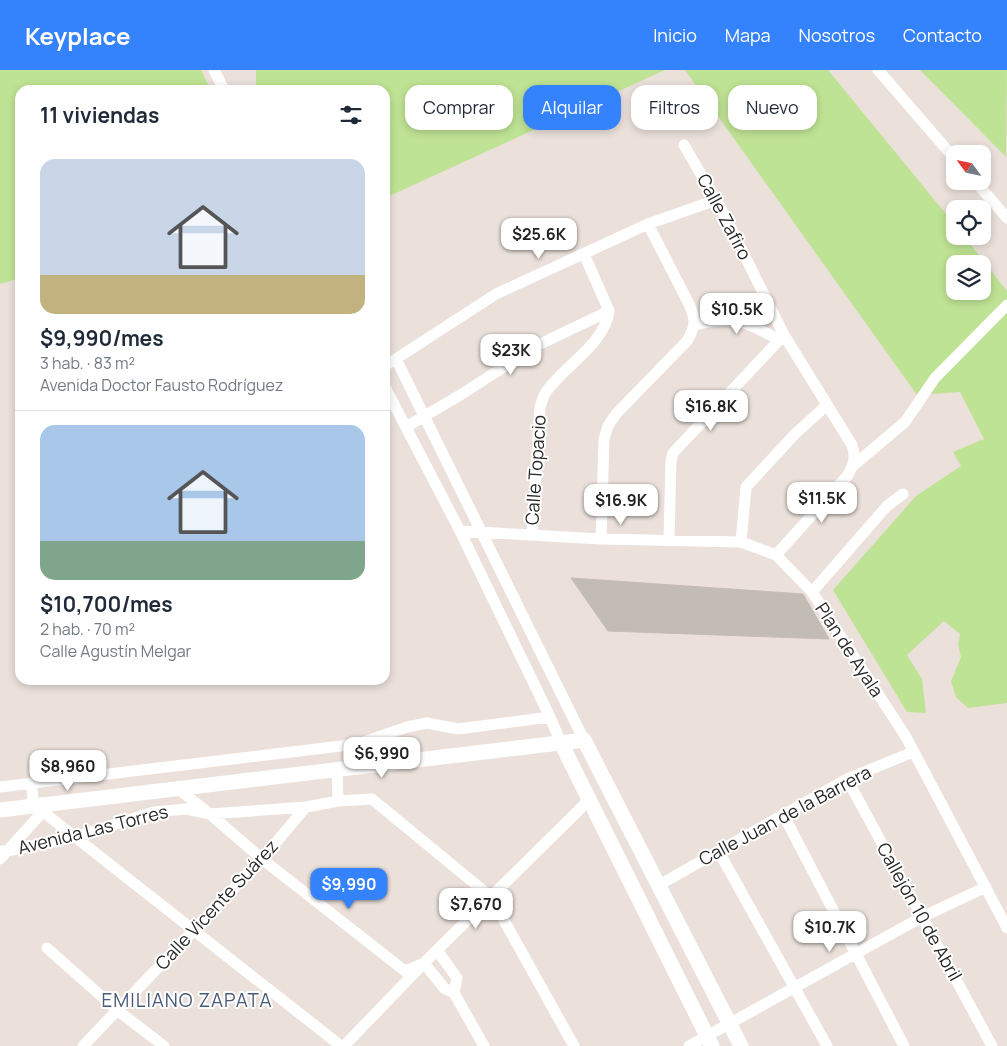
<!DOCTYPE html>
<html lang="es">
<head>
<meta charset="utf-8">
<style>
	body { margin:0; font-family:Manrope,sans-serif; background:#f6f6f7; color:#1f2937; height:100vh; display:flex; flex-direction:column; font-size:19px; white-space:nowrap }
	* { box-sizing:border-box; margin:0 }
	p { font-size:16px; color:#747a83 }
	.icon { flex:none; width:28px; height:28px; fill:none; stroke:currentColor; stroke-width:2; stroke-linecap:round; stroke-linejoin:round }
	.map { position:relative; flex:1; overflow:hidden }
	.side { position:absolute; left:15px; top:15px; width:375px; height:600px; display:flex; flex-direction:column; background:#fff; border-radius:15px; box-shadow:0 2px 8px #0003 }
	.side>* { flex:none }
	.banner { position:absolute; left:405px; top:15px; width:475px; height:45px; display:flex; gap:10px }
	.needle { width:32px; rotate:303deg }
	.buttons { position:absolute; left:946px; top:75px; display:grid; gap:10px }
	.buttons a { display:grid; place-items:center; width:45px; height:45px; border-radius:10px; background:#fff; box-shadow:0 2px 8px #0003; font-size:25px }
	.price { position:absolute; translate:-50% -42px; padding:0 11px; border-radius:10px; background:#fff; color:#222; font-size:16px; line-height:32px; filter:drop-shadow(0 1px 2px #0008) }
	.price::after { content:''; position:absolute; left:50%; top:30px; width:15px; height:11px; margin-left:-8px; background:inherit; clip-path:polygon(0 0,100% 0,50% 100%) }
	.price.on { background:#3582fd; color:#fff }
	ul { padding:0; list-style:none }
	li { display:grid; align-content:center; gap:10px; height:265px; padding:0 25px }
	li+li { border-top:1px solid #e0e1e3 }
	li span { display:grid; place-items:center; height:155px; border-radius:15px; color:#555 }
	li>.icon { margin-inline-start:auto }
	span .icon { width:90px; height:90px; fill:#fffc; stroke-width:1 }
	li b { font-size:21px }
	h2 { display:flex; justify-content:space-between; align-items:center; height:60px; padding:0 25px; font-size:21px }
	.chip { padding:0 18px; border-radius:15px; background:#fff; box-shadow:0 2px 8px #0003; font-size:18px; line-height:45px }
	.chip.on { background:#3582fd; color:#fff }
	header { display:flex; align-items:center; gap:30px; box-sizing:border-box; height:70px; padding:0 25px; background:#3582fd; color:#fff }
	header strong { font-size:24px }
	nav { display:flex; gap:28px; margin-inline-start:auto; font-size:18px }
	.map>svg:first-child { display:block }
</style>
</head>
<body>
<header>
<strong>Keyplace</strong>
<nav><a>Inicio</a><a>Mapa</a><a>Nosotros</a><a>Contacto</a></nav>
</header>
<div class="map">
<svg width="1007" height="976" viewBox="0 0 1007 976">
	<rect width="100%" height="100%" fill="#ebe0da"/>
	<path fill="#bfe394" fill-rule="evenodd" d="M0 0H201L211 20H20V208L0 214Z
		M256 0H665L385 128V20H258L256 16Z
		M685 0H828L955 155V166H964L1007 221V633L968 638 956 627 951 611 961 587 958 575 960 564 944 551 907 585 922 609 926 643 907 642 833 520 916 426 961 396 953 382 984 369 960 322 917 325ZM955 194H982V221H955Z
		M920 0H1007L1006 87Z"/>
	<path fill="#c2bcb5" stroke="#c6bcb3" d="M571 508 803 524 829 569 608 561Z"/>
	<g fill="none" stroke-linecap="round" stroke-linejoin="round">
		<path stroke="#fff" stroke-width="11" d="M214 0 224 20
			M878 0 955 89
			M684 75 724 144 784 265 852 375C856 387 854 394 848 405L776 485
			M975 111 1007 148
			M694 255C712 251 729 248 747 254 758 258 769 265 780 270
			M396 289 584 670
			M385 296 496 224 648 154 716 130
			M385 317 460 461 550 647 561 673
			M406 357 462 324 536 276 609 241
			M854 395 905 352 935 308 1007 235
			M460 461 601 469 741 472 776 485 812 522 906 667 1007 858
			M532 464 540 337C542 332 543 326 546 322 564 296 605 274 609 241L584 184
			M601 469 604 369 608 356 616 344 687 271C696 256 696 250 689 234L648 154
			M669 470 671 391 673 383 784 265
			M741 472 746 417 795 364 827 335
			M812 522 887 436 903 424
			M337 700 338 731
			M847 709 992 976
			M31 713 34 736
			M0 717 358 674 407 657 427 653 458 659 550 647
			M177 718 210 744 262 789 405 901 424 893 444 918 454 923 484 976
			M42 741 341 976
			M784 746 904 976
			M0 781H7L75 767 154 742 186 739 210 744 306 737
			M719 782 827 976
			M0 789 47 737
			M659 815 847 709 913 682
			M47 878 117 940 164 976
			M437 880 457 908 454 923
			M83 976 262 789 306 737 338 731 372 729 491 827 574 976
			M344 976 424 893 584 735 589 728
			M689 976 922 847 986 817"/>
		<path stroke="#fff" stroke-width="15" d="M561 673 712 976
			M0 740 584 670 741 976"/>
	</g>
	<g text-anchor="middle" stroke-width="4" stroke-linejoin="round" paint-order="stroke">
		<g font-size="18" fill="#282828" stroke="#fff">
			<text transform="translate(724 147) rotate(62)" y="6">Calle Zafiro</text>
			<text transform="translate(536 400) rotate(-86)" y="6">Calle Topacio</text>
			<text transform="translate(849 580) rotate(57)" y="6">Plan de Ayala</text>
			<text transform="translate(785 746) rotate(-28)" y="6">Calle Juan de la Barrera</text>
			<text transform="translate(93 760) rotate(-14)" y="6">Avenida Las Torres</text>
			<text transform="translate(217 835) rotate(-47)" y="6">Calle Vicente Suárez</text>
			<text transform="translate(919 842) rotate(61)" y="6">Callejón 10 de Abril</text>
		</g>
		<g font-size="19" letter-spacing="1" fill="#485b7a" stroke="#fff">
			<text x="187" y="937">EMILIANO ZAPATA</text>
		</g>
	</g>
</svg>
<div class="buttons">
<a><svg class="needle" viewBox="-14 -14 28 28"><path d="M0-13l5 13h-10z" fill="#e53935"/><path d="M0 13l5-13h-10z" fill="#747a83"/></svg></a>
<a><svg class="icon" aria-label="locate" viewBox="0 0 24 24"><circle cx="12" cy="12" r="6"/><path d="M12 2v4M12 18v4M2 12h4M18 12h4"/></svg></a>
<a><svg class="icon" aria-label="layers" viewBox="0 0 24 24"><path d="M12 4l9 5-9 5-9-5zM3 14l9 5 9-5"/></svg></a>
</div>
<b class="price" style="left:539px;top:190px">$25.6K</b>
<b class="price" style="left:737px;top:265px">$10.5K</b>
<b class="price" style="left:511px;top:306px">$23K</b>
<b class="price" style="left:711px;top:362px">$16.8K</b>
<b class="price" style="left:822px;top:454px">$11.5K</b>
<b class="price" style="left:621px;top:456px">$16.9K</b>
<b class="price" style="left:382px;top:709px">$6,990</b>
<b class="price" style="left:68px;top:722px">$8,960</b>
<b class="price on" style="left:349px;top:840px">$9,990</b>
<b class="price" style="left:476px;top:860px">$7,670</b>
<b class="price" style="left:830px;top:883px">$10.7K</b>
<div class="banner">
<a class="chip">Comprar</a>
<a class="chip on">Alquilar</a>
<a class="chip">Filtros</a>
<a class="chip">Nuevo</a>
</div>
<section class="side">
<h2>11 viviendas<svg class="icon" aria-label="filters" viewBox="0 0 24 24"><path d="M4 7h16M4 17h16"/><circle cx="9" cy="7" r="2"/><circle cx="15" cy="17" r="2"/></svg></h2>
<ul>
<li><span style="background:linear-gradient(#c9d6e8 75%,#c2b280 0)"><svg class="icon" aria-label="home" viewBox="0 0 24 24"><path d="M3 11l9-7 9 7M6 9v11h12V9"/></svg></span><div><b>$9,990/mes</b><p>3 hab. · 83 m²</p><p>Avenida Doctor Fausto Rodríguez</p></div></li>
<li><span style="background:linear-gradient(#a9c7e8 75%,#7fa58c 0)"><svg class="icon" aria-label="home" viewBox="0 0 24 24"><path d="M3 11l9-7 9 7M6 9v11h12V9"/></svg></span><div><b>$10,700/mes</b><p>2 hab. · 70 m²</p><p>Calle Agustín Melgar</p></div></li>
</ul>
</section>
</div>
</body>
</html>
